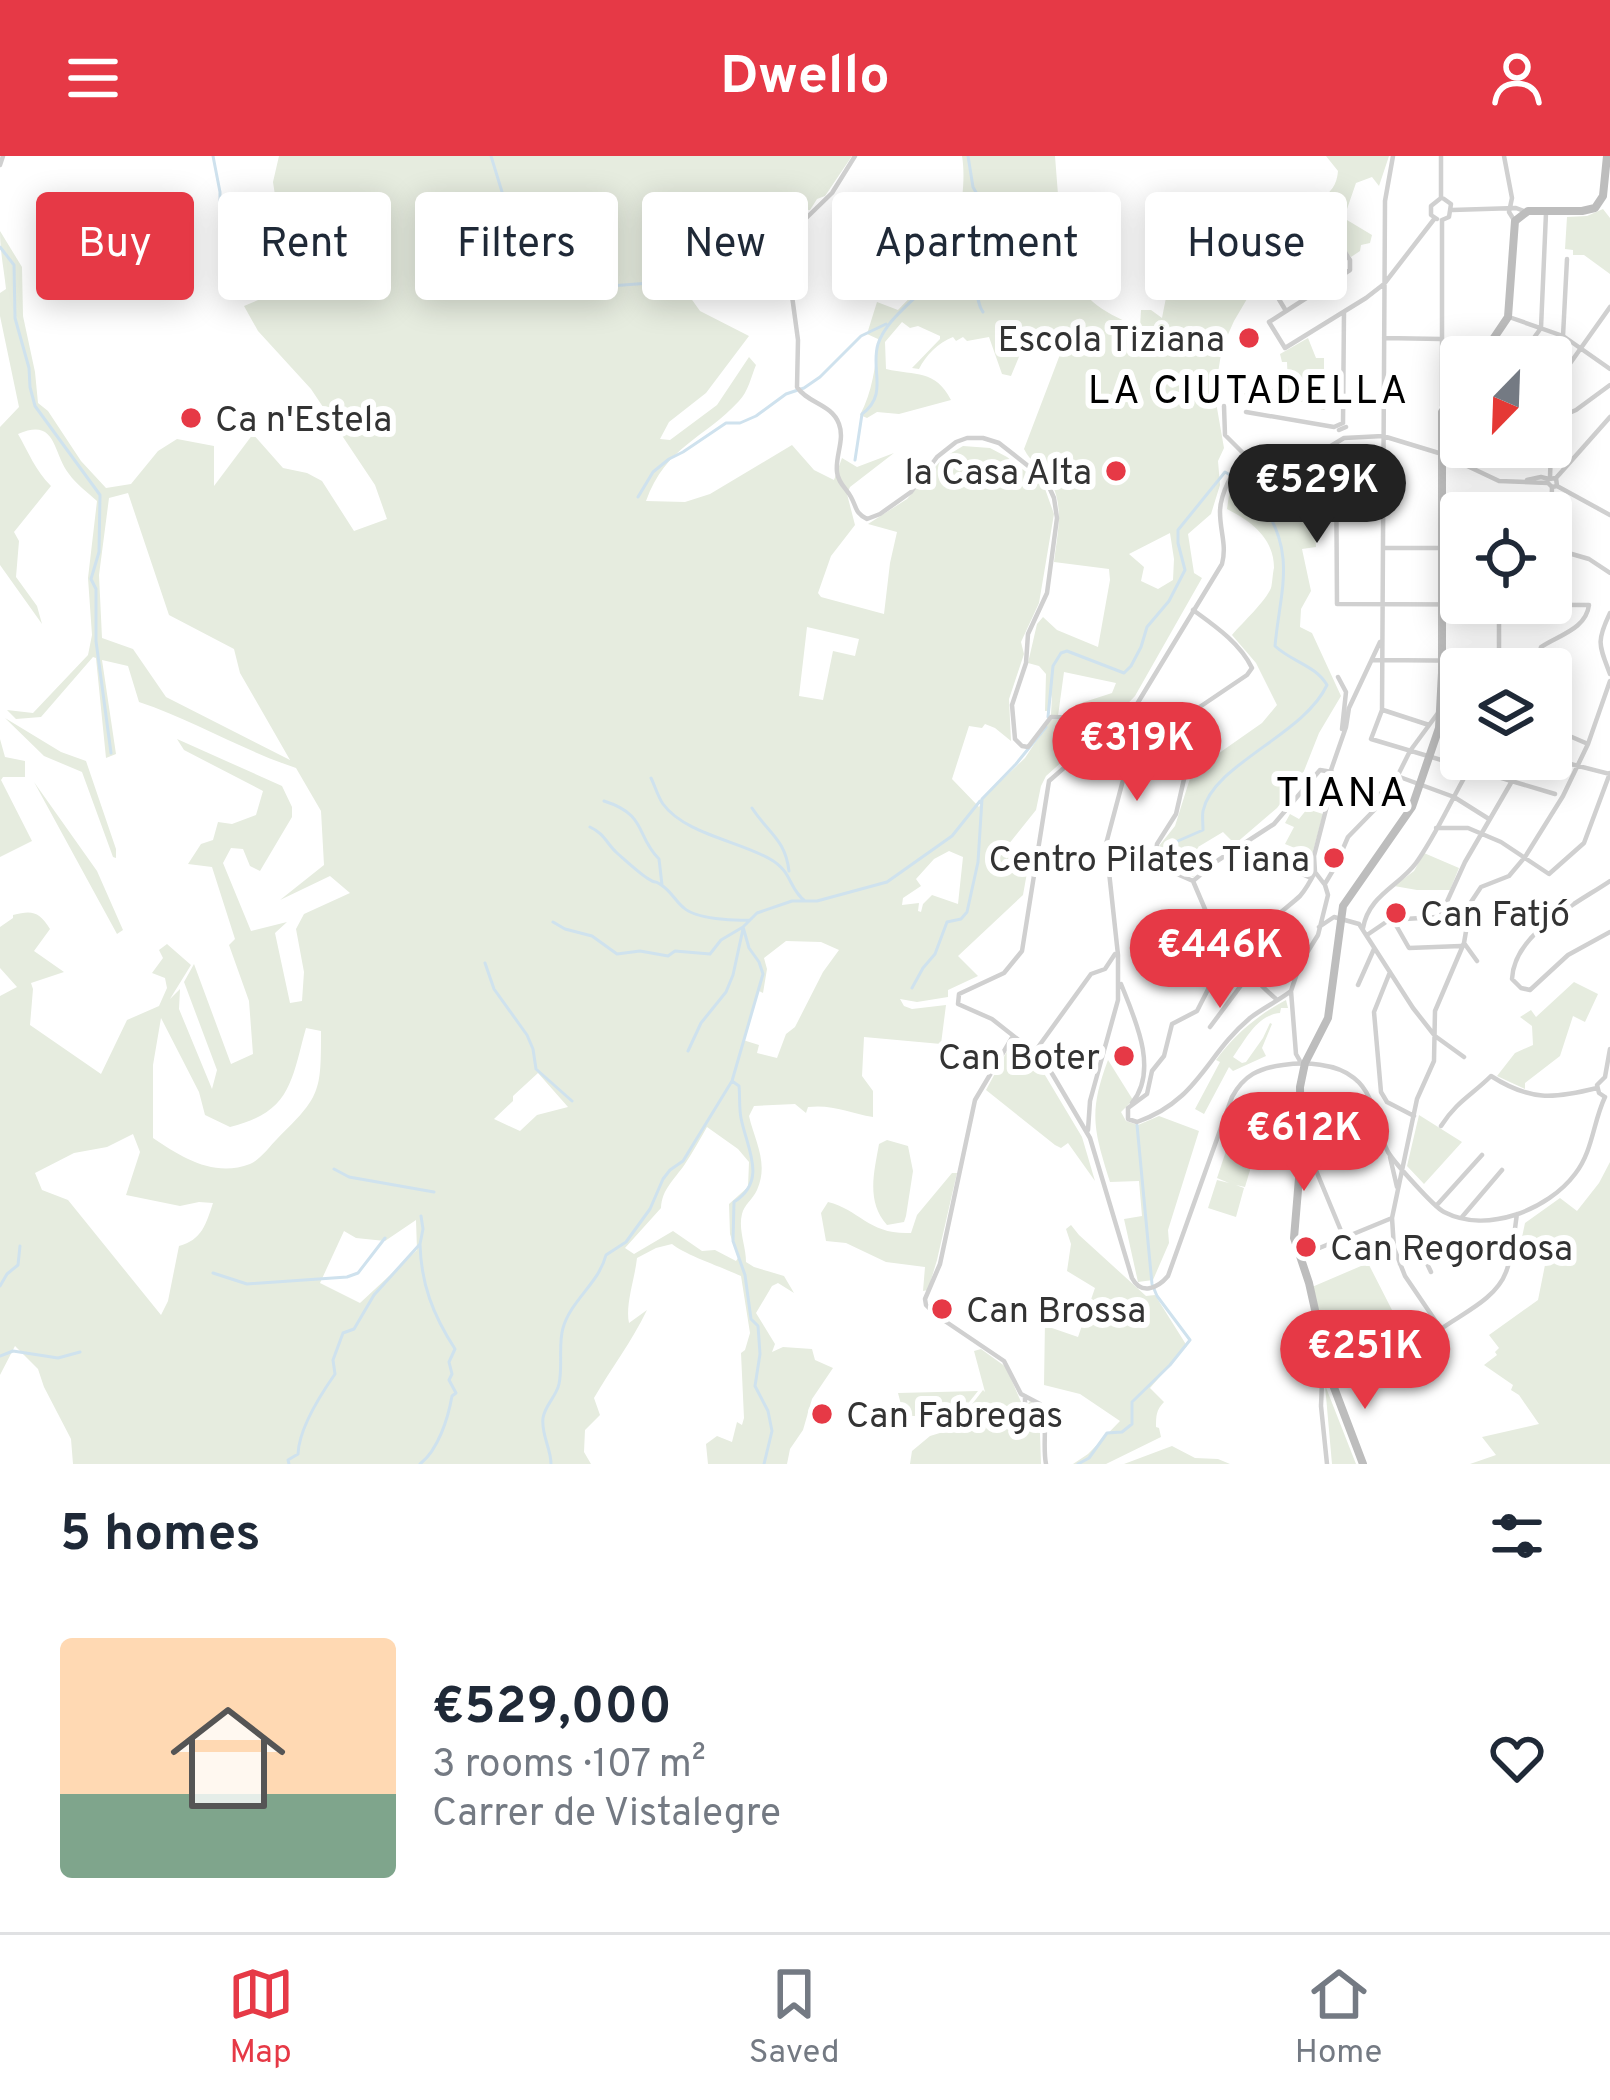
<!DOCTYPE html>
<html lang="en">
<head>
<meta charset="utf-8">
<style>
	body { margin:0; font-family:Overpass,sans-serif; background:#f2f2f3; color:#1f2937; height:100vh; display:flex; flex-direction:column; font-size:45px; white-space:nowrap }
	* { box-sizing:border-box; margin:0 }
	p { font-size:39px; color:#747a83 }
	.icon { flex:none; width:66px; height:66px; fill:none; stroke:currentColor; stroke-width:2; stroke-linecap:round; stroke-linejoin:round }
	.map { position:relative; height:1308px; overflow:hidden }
	.side { display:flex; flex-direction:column; background:#fff; flex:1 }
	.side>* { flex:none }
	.banner { position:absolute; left:36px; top:36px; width:1539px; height:108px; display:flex; gap:24px }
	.needle { width:78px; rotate:203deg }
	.buttons { position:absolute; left:1440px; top:180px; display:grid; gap:24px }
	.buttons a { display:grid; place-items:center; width:132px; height:132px; border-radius:12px; background:#fff; box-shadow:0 6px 30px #0003; font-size:60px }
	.price { position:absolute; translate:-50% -102px; padding:0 27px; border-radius:42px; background:#e63946; color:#fff; font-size:39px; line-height:78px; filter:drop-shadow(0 3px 6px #0008) }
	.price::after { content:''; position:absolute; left:50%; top:72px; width:36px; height:27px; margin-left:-18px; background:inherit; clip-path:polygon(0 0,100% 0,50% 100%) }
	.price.selected { background:#222; color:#fff }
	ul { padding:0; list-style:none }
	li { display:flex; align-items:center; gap:36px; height:300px; padding:0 60px }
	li+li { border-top:3px solid #e0e1e3 }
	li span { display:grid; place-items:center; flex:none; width:336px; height:240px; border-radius:12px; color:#555 }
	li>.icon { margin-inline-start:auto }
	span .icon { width:144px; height:144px; fill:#fffc; stroke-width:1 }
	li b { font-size:51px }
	h2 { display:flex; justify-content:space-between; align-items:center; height:144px; padding:0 60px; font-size:51px }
	.chip { padding:0 42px; border-radius:12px; background:#fff; box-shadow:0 6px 30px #0003; font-size:42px; line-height:108px }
	.chip.selected { background:#e63946; color:#fff }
	header { display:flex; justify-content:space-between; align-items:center; height:156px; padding:0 60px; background:#e63946; color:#fff; font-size:54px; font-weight:700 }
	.menu { display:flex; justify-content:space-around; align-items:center; height:168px; border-top:3px solid #e0e1e3; background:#fff; font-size:33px; color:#747a83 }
	.menu a { display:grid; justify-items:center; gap:6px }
	.menu .selected { color:#e63946 }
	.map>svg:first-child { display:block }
</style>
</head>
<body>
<header><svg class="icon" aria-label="menu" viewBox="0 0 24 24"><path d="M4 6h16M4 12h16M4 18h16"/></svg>Dwello<svg class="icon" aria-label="person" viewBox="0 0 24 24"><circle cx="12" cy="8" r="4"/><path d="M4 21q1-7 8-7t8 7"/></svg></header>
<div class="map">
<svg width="1610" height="1308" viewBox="0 0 1610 1308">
	<rect width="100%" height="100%" fill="#fff"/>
	<path fill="#e6ecdf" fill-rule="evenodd" d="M279 0H852L825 40 817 43 810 54 743 51 710 60 687 89 659 96 685 127 690 141 700 155 749 180 706 237 669 266 660 283 670 284 717 249 749 201 756 209C751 221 748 236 739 245 704 283 666 290 646 345L685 346 710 338 792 289 814 314 834 324 842 302 857 311 894 297 850 331 847 338 855 369 831 400 818 437 821 441 884 458 890 407 897 376 868 368 907 343 943 302 963 290 990 292 1007 301 1044 330 1054 358 1039 447 1021 486 1024 498 1009 543 1011 585 995 572 985 568 982 572 969 570 952 623 979 651 983 642 1025 602 1050 564H1109L1046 620 1041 630 1036 654 1004 694 1028 711 1023 739 958 800 978 820 948 834V841L917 846 900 843 904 850 912 853 946 849 941 888 864 881 862 920 873 935V961C850 957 832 948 808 951L806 957 795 948 754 950 749 960C755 986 769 1007 757 1034 753 1043 744 1049 742 1058 738 1074 746 1090 746 1106L754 1111 784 1120 794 1137 778 1127 772 1130 756 1157 775 1188 772 1196 783 1191 812 1193 815 1204 833 1212 812 1243 803 1274 790 1293 787 1308H708L706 1288 717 1280 732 1286 737 1266 742 1269 744 1262 741 1197 745 1194 750 1177 741 1120C724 1112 683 1098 672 1088L656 1092 637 1102C635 1122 625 1149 629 1167L647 1154C631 1187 612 1211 594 1242L600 1259 585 1274 584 1296 591 1308H73L71 1283 44 1231 38 1213 15 1190 0 1219V840L17 831 0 812V771L13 762V759C33 754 39 756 50 773L34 795 64 816 31 827 33 833 30 869 101 918 127 864 159 850 167 832 165 822 152 817 163 802 159 794 167 788 191 809 170 843 180 833 179 853 212 933 217 914 184 826 194 808 231 908 253 898 249 845 229 789 235 783 212 711 188 708 201 688 213 684 218 666 232 668 256 659 263 635 184 594 177 583 282 630 292 651V661L260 715 250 710 243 693 231 692 223 707 251 775 287 766 275 777 290 847 302 845 304 816 296 773 304 758 350 737 330 720 280 744 324 709 321 655 296 612C242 594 193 564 139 546L128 510 102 504 116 598 106 602 96 502 93 501 41 561 16 563 7 554 33 557 88 499 92 479 88 422 97 345C88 337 76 328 69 318 52 296 57 261 18 278 29 297 35 314 51 330L14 376 19 385 16 421 37 450 42 468 0 409V271L19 251 0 160V137L6 133C4 113 0 96 0 75L22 111 23 160 35 216 38 247 48 255 81 305 106 332 131 328 158 295 177 283 214 290V330L253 278 283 312 307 317 322 325 354 375 387 363 375 329 311 233 258 175 244 150 284 133 287 119 273 26ZM128 337 169 459 234 493 240 517 290 604 166 541 133 493 102 482 99 419 109 342ZM807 471 859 483 855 500 833 495 823 544 799 540ZM949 695 963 701 958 748 932 739 923 748 921 756 918 755 919 747 902 749 903 742 921 730 916 723 934 703ZM786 785 821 786 839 794 823 816 795 871 786 878 777 902 757 897 759 889 743 884 759 835 763 837 767 813 764 802ZM161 862 199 936 205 959 230 971C291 956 291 926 306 872L321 875C321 936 321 940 277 983 270 990 260 1004 250 1008 214 1022 181 1001 153 982V909ZM538 917 568 951 537 959 520 975 494 963 513 945V940ZM707 971 738 993 749 1006 748 1031 729 1048 730 1078 738 1102 736 1105 715 1094 702 1095 673 1075 634 1098 625 1092 661 1052C662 1033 674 1024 685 1008 693 996 700 983 707 971ZM133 978 140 996 126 1039 180 1050 199 1046 213 1047C206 1068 202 1084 179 1090L168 1145 161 1159 68 1044 42 1034 35 1017 74 997 107 991ZM416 1064 417 1094 360 1147 320 1127 344 1075 356 1082 385 1085Z
		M962 0H1055L1062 90 1088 91C1085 99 1079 112 1079 121 1079 146 1120 164 1140 171L1141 154H1151L1162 162 1174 101 1163 52 1183 48 1198 69 1209 73 1231 47 1230 66 1253 73C1265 67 1277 61 1289 56 1311 47 1336 43 1338 15L1326 0H1389L1379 30 1372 21 1356 27 1347 53 1337 58 1372 79 1370 87 1361 89 1360 95 1351 101 1341 88 1271 134 1254 131 1234 165 1222 192 1217 223V252L1224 292 1218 305 1220 329 1211 358 1188 378 1194 417 1202 422 1135 540 1117 559H1082L1075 549 1112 537 1116 527 1064 516 1058 560 1051 559 1052 538 1048 555H1045L1046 518 1039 510 1028 507 1037 468 1043 461 1057 474 1098 491 1110 424 1109 413 1054 406C1057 379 1065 350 1050 325 1043 312 1030 306 1024 293L1064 188 1049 182 1050 178 1031 172 1011 220 1002 218 989 181 967 185 963 181 956 185 953 181C938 187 926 199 919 213L912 212 940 183V180L918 170 910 172 902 166 885 186 886 213C916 220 935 213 951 244L899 258 877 256 867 262 860 259C872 237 876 209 878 183L867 178 877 146 898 154C913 138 931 122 943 103 959 79 967 29 962 0ZM1170 377 1174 403 1173 424 1158 433 1141 425 1144 411 1129 398Z
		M1603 53 1610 62V118L1584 99H1573V94L1565 93 1567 61 1587 60Z
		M1308 182 1316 202H1324V242H1328V250L1324 254 1316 252V248L1242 238 1288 230 1287 206H1282L1280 198Z
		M1246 305 1266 307 1258 331 1286 347H1314L1316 391 1302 393 1311 435 1301 453 1300 471 1312 477 1341 540 1319 577 1302 620 1277 652 1235 688 1223 676 1198 691 1204 709 1193 721 1166 711 1159 690 1175 670 1192 616 1262 567 1277 549 1256 507 1232 479C1243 466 1265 446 1271 432 1272 429 1273 415 1274 412 1274 382 1251 365 1227 353L1229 339Z
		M5 562 61 596 86 605 116 693V702L113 701 82 616 44 600Z
		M0 583 5 601 25 605V621H3L1 624 32 685 0 701Z
		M34 626 97 715 123 774 117 778Z
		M1307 653 1323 658 1312 699 1285 688 1294 671 1285 667 1290 658 1299 663Z
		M1424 697 1459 712 1450 734H1417L1394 730 1414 715Z
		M1574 826 1598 838 1585 866 1573 860 1560 900 1525 927V933L1497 920 1515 897 1533 889 1532 870 1520 861 1531 854 1536 861Z
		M1286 844 1288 852H1281L1280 857C1257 859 1246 883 1233 901L1242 907 1246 906 1263 882 1270 867 1272 868 1262 892 1266 900 1233 915 1229 911 1204 958 1195 953 1220 906 1216 904C1235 878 1258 859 1286 844Z
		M1012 886 1036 904 1082 981 1095 1025 1068 987 1061 992 1055 989 986 934Z
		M1108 904 1133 944 1121 956 1126 965 1138 969 1159 960 1199 975 1168 1074 1169 1087 1153 1124 1138 1126 1124 1063 1142 1060 1139 1025 1110 1026C1094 974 1088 957 1108 904Z
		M1419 959 1462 986 1424 1028 1407 1010Z
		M887 984 908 990 913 1015 906 1060 904 1066 887 1069C866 1045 874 1017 879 988Z
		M1226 995 1253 1004 1245 1031 1236 1029 1244 1032 1236 1061 1208 1052 1217 1024 1229 1027 1217 1022Z
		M1610 1006V1308H1470L1496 1299 1482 1281 1539 1268 1519 1239 1511 1234 1513 1229 1484 1209 1497 1199 1495 1196 1499 1192 1489 1179 1538 1144 1548 1094 1521 1086 1525 1067 1560 1042 1577 1055 1599 1027Z
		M952 1017H957L937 1104 928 1134 923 1135 925 1111 886 1106 846 1087 826 1085 821 1057 828 1046C860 1054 869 1079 911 1077L917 1059Z
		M1071 1069 1079 1079 1146 1140 1155 1139 1187 1190 1150 1232 1164 1246C1156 1254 1156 1260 1156 1271L1159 1272 1161 1281 1106 1308H1073L1088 1298 1120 1265 1080 1238 1044 1229 1045 1165 1049 1171 1078 1181 1095 1132 1067 1115 1071 1088 1066 1073Z
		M1368 1107 1392 1154 1384 1160 1375 1161 1371 1167 1366 1165 1356 1179 1390 1205 1388 1209 1328 1205 1312 1131Z
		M981 1193 1006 1211 1024 1253 1030 1245 1038 1250 1037 1276 1040 1277 1041 1308H910L912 1295 930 1280 953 1273 983 1234 985 1236 974 1195Z
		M1325 1229 1356 1308H1332Z
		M978 1235 958 1260H904L898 1237Z
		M1172 1290 1195 1302 1218 1303 1230 1308H1124Z"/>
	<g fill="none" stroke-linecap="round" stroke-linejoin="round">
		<path stroke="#cfe2ee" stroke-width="3" d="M213 0 220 36V77L229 109
			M491 0 511 65 529 74 585 120 593 119 610 130 650 127
			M0 91 14 109 15 162 29 212 30 231 35 250 100 339 99 396 91 423 96 433V485L111 597
			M948 100 953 107 971 112C980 126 974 144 983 156
			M855 304 862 258C889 238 870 214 878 188 887 163 910 149 926 130 944 109 953 88 964 64 968 55 975 49 978 40L973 31 968 0
			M638 341 653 316 669 303 683 296 726 267H740L756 260 786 238 804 232 820 221 861 180 886 168
			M1048 561 1053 510 1061 497 1067 495 1124 517 1131 510 1141 491 1147 471 1169 445 1185 414 1178 387V374L1225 316C1239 323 1253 336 1262 348 1297 398 1280 435 1275 490 1292 506 1315 509 1327 529 1304 579 1213 608 1203 655 1202 661 1203 667 1203 674L1171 688 1163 702
			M651 622C655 630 658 641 663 648 685 678 739 685 770 703 793 716 788 732 805 745
			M604 645C648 659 635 679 659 703L662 729
			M752 652C769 678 785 683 789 715
			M590 671C605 678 606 687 617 697 625 704 638 716 647 722 659 730 652 722 664 731 672 737 677 747 684 752 696 763 734 765 750 764
			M553 766 565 773 592 780 617 798 640 795 668 800 675 795 710 798 721 784 743 771 757 757 792 745H817L887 726 952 680 980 645
			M743 771 749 792 759 806 763 818 732 925 739 930C740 940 739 952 741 962 747 993 768 1024 734 1046L733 1085 745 1119 751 1163 758 1170 760 1198 755 1230 768 1255 772 1275 764 1308
			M485 807 494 833 527 879 533 893 536 913 572 945
			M912 832 923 812 935 798 947 766 961 763 967 756 978 706 982 643 1016 608 1046 571
			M688 895 701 867 726 836 733 819 743 773
			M334 1013 349 1021 434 1036
			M213 1117 247 1128 347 1121 358 1117 385 1082
			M0 1130 7 1118 18 1109 20 1090
			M0 1200 13 1195 58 1202 80 1196
			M289 1308 288 1304 298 1298C299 1273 321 1238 335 1218L333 1204 343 1177 354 1173 374 1139 420 1088 423 1073 421 1060
			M420 1308C438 1294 448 1263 452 1240L456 1237 449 1224 452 1218 449 1206 455 1193C433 1159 421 1128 420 1088
			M551 1308C551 1292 541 1279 543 1262 545 1249 556 1241 559 1228 563 1210 558 1189 563 1172 571 1144 599 1127 606 1099L626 1086 650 1053 663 1023 670 1014 683 1005 732 925
			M1078 1308 1089 1302 1107 1277 1122 1276 1132 1268V1246L1170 1209 1190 1184 1157 1140 1152 1128 1137 969"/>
		<path stroke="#d0d0d0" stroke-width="4.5" d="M855 0 832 37 796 72 789 84 787 103 798 184 797 231C807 247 832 248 839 268 845 284 835 300 837 316 838 327 846 332 851 341 857 352 855 357 867 363L880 358 911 336 937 301 956 286 967 282H983L999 287 1046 324 1054 342 1057 362 1047 437 1028 478 1026 507 1012 549 1015 583 1022 590 1028 591 1051 561 1119 563
			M1393 0 1385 45 1382 554 1371 583 1555 638
			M1441 0V42
			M1504 0 1512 42 1509 56 1514 64
			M0 9 3 0
			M1452 54 1516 52 1524 55
			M1437 63 1431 59V50L1441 42
			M1442 64 1449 61 1451 48 1444 43
			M1286 155 1274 135 1343 93 1350 104V114L1269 166 1285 192 1366 142 1384 128 1435 62
			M1509 161 1563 180 1610 213
			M1563 180 1567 103
			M1384 182 1441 183
			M1520 201 1541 172 1546 57
			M1551 240 1554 230 1610 151
			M1224 250 1225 279 1246 300
			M1442 250V64
			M1246 256 1334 271 1343 267
			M1551 265 1576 254 1610 229
			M1343 267 1344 156
			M1339 274 1346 271
			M1336 295 1337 448 1589 449C1586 473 1559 479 1541 491L1536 513
			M1246 300C1233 313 1220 338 1220 356 1220 376 1227 389 1222 408L1137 548 1049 625 1022 795 1004 817 959 838 958 848 992 863 1044 904 1090 982 1132 1122C1141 1139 1157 1133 1168 1120L1232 941C1244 919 1259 912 1283 909 1305 906 1336 907 1354 922 1377 940 1375 972 1388 996 1394 1006 1434 1051 1444 1056 1487 1078 1548 1054 1575 1018 1593 995 1593 966 1605 941
			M1247 300 1262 299 1306 305 1344 282 1383 280 1442 298 1499 325 1548 327 1552 331 1557 330
			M1550 322 1551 291
			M1556 322 1610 261
			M1549 323 1556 322 1557 330 1610 359
			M1527 324 1541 321 1549 323
			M1289 331 1383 333
			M1551 362 1552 331
			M1551 382V448
			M1383 392H1461
			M1551 392 1589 403 1610 417
			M1499 447V513
			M1610 457C1596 486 1599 489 1610 518
			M1373 504 1499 505
			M1338 521 1346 536 1342 573
			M1442 553 1451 560 1461 584
			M1442 553 1461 552
			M1383 554 1429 569
			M1123 561C1157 568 1168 583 1187 610L1176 658 1157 688 1156 696 1161 711 1193 725
			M1111 571 1118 588 1130 598
			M1551 572 1588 588
			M1551 603 1610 618
			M1397 620 1454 641 1489 663
			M1353 643 1389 636
			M1436 672H1468L1501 686 1549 718 1584 687 1610 617
			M1272 705 1311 722
			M1193 725 1217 705 1274 668 1320 614 1332 616
			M1610 725C1576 748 1514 777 1512 823L1521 832 1530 834 1568 799 1610 776
			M1326 726 1335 711 1348 681 1387 641 1410 595 1438 557
			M1440 761 1465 706 1512 625 1517 603
			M1393 764 1409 792 1461 790
			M1319 771 1334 761 1359 768 1413 852 1435 880 1464 901
			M1363 772C1369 739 1398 731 1416 707 1434 682 1448 651 1463 624L1467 611 1465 603
			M1367 779 1389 764 1469 759
			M1464 787 1477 805
			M1390 816 1374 856 1381 936 1387 946 1414 960
			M1121 828C1135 863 1159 914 1132 947
			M1358 829 1374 793
			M1276 843C1267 835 1255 825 1251 814 1238 783 1282 757 1300 740 1306 733 1311 724 1315 716
			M1210 871 1251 816
			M1013 880 975 944 940 1108 925 1143 926 1149 936 1159 1004 1205 1021 1238 1040 1248C1049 1265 1042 1288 1046 1308
			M1036 894 1091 818 1105 813 1115 798
			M1300 905 1296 898 1291 835 1300 808 1318 779 1328 739 1325 729 1315 716 1314 700 1330 638 1331 614 1346 571 1349 552 1380 486
			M1605 941 1599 937 1597 929 1605 921 1610 893
			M1128 952 1147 938 1152 915 1164 900 1172 868 1197 855 1225 800 1193 725
			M1128 952V963L1137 966C1199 944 1205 900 1250 862 1263 852 1278 845 1291 835
			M1441 970C1457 945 1472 939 1491 920 1530 945 1553 943 1597 932
			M1088 974 1090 945 1118 844V799L1106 688 1130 598 1247 519 1252 512C1240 487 1215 470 1193 454
			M1303 983 1344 1082
			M1390 1001 1397 1031
			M1436 1050 1482 999
			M1517 1058C1514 1077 1513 1098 1506 1116 1496 1143 1463 1157 1441 1173L1405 1120 1394 1092 1392 1062 1417 943 1434 905 1435 855 1464 787 1471 746 1481 731 1509 720 1525 701 1563 640 1588 588 1610 525
			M1462 1061 1502 1014
			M1300 1100 1392 1062
			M1400 1108 1422 1097 1431 1116
			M1323 1200 1321 1250 1327 1308
			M1025 1240V1253"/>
		<path stroke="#bdbdbd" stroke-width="8" d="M1481 201 1508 161 1515 65 1528 55H1582L1595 52 1603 40 1607 0
			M1363 1308 1330 1221 1309 1127 1294 1082 1301 998 1300 931 1305 907 1328 862 1343 750 1412 651 1439 572 1442 517V256L1461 229"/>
	</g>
	<g fill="#e63946" stroke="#fff" stroke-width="4.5">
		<circle cx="1249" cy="182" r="12"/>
		<circle cx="191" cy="262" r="12"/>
		<circle cx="1116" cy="315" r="12"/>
		<circle cx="1334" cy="702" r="12"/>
		<circle cx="1396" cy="757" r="12"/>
		<circle cx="1124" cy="900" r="12"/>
		<circle cx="1306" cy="1091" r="12"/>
		<circle cx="942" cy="1153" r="12"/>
		<circle cx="822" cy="1258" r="12"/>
	</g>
	<g text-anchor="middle" stroke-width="12" stroke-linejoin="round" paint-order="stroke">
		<g font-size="36" fill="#333" stroke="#fff" text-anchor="start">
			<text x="1225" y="195" text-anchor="end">Escola Tiziana</text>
			<text x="215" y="275">Ca n'Estela</text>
			<text x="1092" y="328" text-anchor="end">la Casa Alta</text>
			<text x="1310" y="715" text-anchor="end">Centro Pilates Tiana</text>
			<text x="1420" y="770">Can Fatjó</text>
			<text x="1100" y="913" text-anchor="end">Can Boter</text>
			<text x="1330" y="1104">Can Regordosa</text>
			<text x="966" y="1166">Can Brossa</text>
			<text x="846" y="1271">Can Fabregas</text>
		</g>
		<g font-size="39" letter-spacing="3" fill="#000" stroke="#fff">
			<text x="1249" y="247">LA CIUTADELLA</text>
		</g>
		<g font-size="42" letter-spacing="3" fill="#000" stroke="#fff">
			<text x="1343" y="650">TIANA</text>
		</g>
	</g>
</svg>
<div class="buttons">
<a><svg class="needle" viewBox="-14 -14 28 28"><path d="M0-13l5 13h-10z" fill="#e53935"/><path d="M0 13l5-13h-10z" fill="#747a83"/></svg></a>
<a><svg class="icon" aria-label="locate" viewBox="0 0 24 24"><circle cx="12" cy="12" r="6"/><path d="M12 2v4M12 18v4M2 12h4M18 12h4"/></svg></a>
<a><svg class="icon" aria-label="layers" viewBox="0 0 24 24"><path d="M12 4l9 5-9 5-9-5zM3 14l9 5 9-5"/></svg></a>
</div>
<b class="price selected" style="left:1317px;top:390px">€529K</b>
<b class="price" style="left:1137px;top:648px">€319K</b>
<b class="price" style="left:1220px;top:855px">€446K</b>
<b class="price" style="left:1304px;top:1038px">€612K</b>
<b class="price" style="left:1365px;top:1256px">€251K</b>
<div class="banner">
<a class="chip selected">Buy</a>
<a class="chip">Rent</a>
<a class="chip">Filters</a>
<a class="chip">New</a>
<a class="chip">Apartment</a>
<a class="chip">House</a>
</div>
</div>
<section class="side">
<h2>5 homes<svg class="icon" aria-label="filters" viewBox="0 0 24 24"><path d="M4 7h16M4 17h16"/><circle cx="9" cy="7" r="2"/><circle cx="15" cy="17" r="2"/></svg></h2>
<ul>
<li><span style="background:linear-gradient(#ffd9b3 65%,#7fa58c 0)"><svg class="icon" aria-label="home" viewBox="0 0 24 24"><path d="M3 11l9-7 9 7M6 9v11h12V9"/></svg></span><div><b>€529,000</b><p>3 rooms · 107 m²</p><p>Carrer de Vistalegre</p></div><svg class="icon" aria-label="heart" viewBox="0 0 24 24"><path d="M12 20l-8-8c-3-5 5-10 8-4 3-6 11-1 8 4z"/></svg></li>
</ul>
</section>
<nav class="menu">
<a class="selected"><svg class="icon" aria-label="map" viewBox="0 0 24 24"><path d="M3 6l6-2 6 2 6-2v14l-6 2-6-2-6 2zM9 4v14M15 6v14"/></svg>Map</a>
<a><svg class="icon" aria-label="saved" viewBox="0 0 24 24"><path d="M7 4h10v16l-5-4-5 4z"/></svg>Saved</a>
<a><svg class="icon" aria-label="home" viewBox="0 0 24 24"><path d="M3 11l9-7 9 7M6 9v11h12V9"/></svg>Home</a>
</nav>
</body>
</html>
